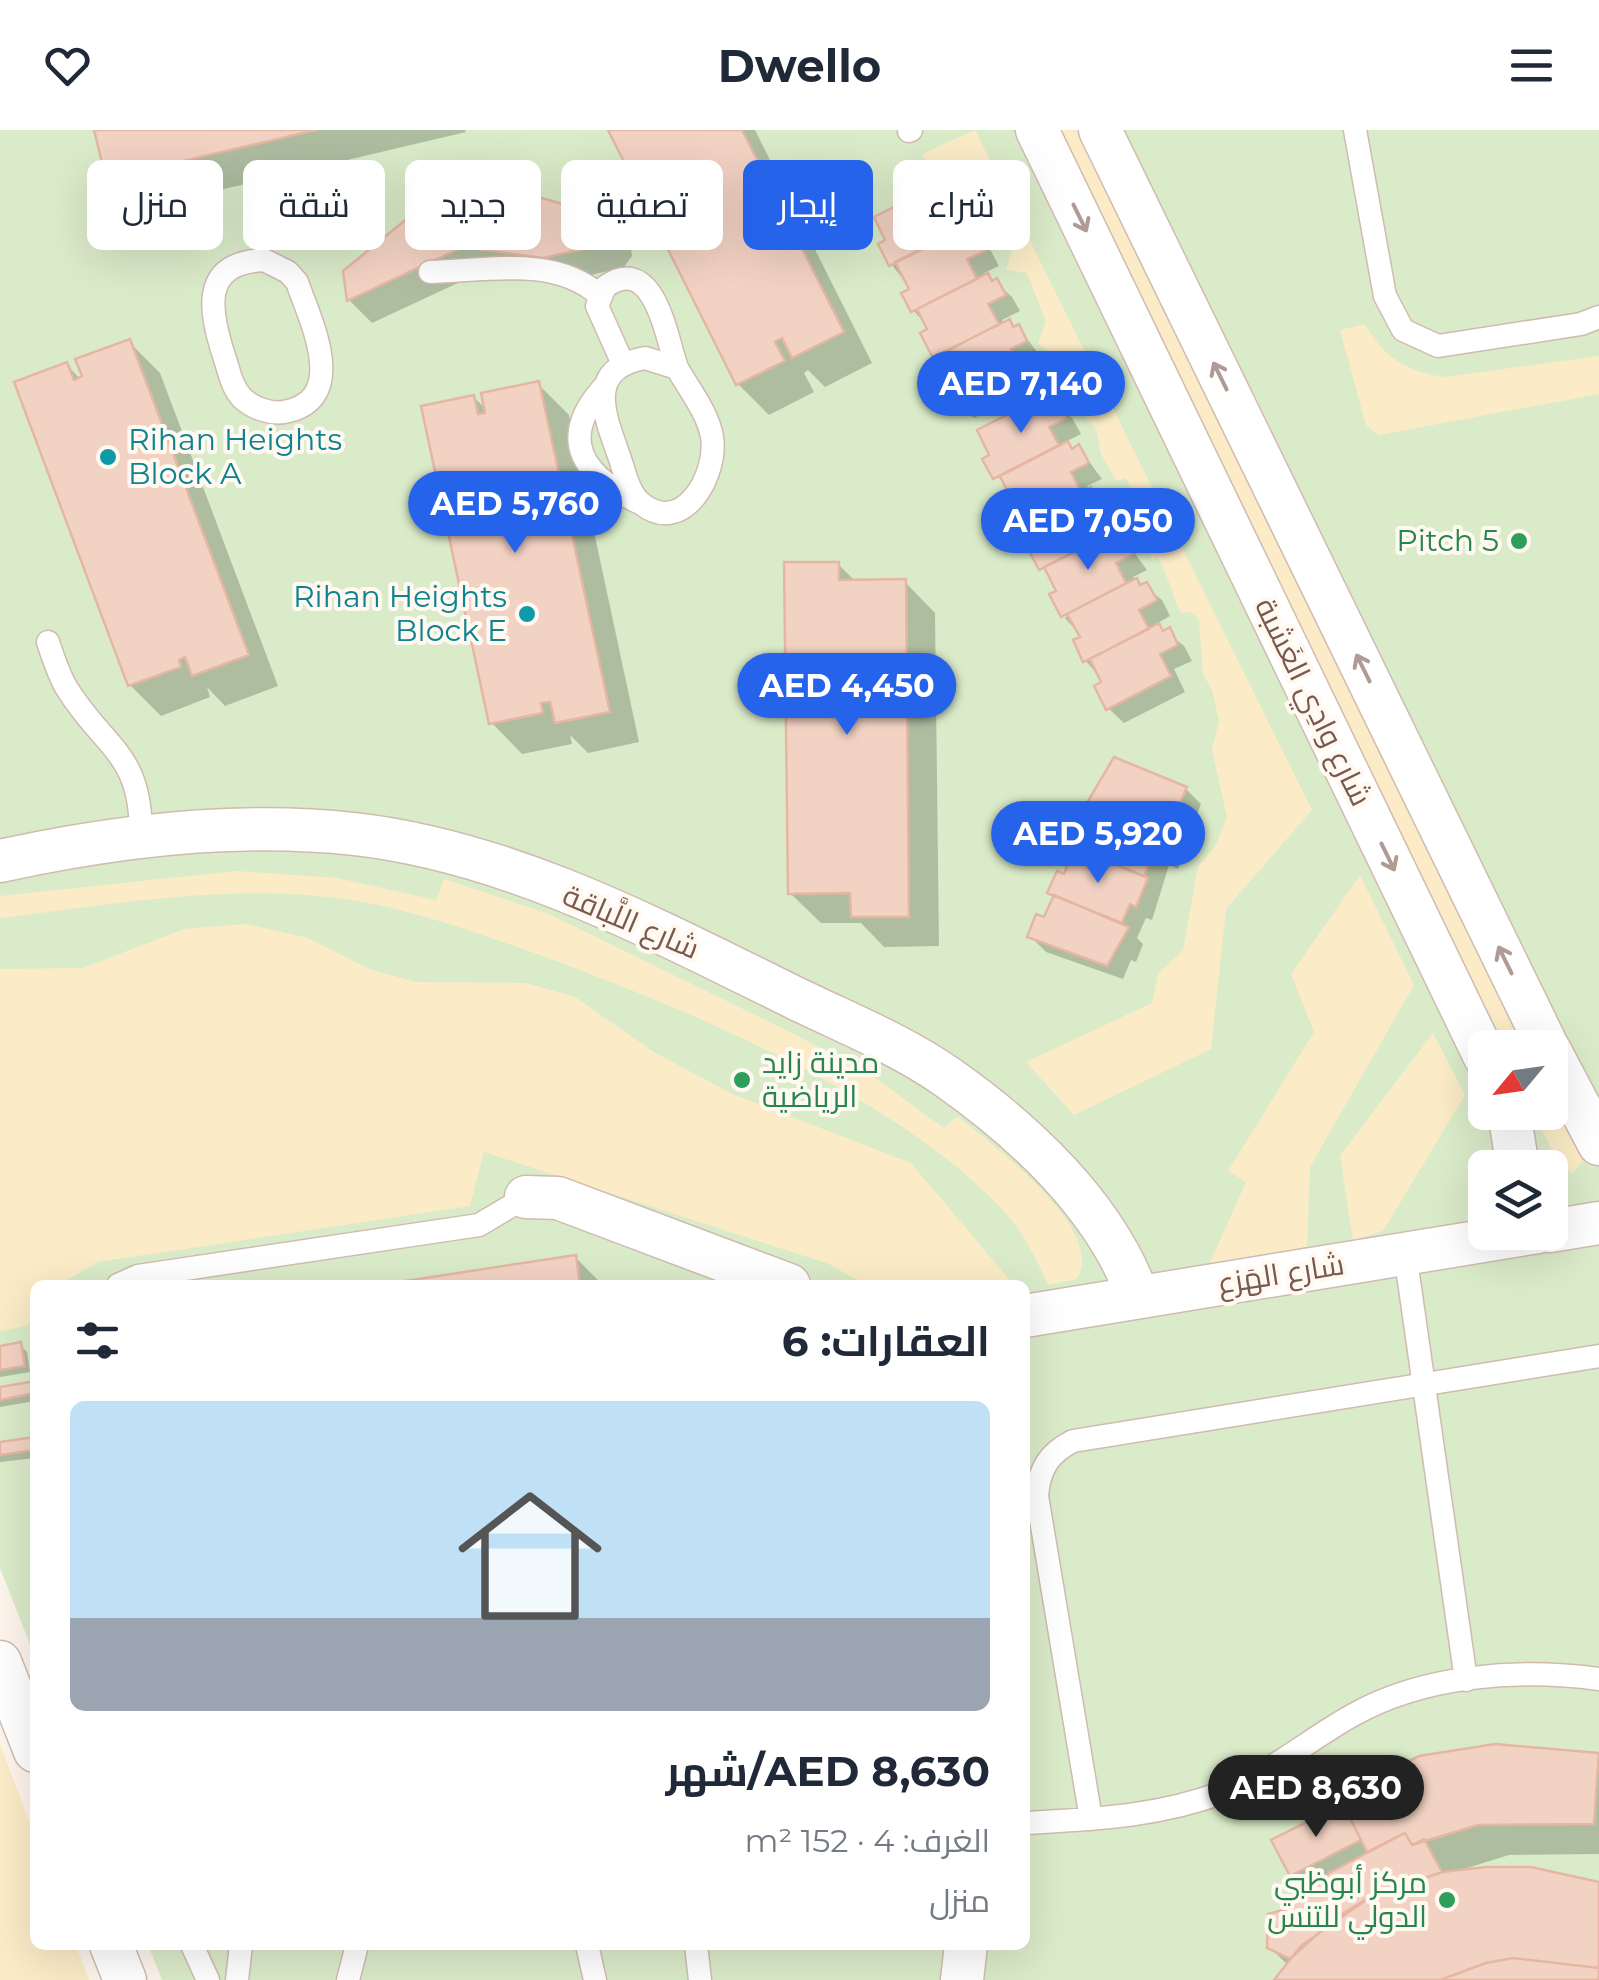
<!DOCTYPE html>
<html lang="ar">
<head>
<meta charset="utf-8">
<style>
	body { margin:0; font-family:Montserrat,Cairo,sans-serif; background:#f6f6f7; color:#1f2937; direction:rtl; height:100vh; display:flex; flex-direction:column; font-size:38px; white-space:nowrap }
	* { box-sizing:border-box; margin:0 }
	p { font-size:32px; color:#747a83 }
	.icon { flex:none; width:55px; height:55px; fill:none; stroke:currentColor; stroke-width:2; stroke-linecap:round; stroke-linejoin:round }
	.map { position:relative; flex:1; overflow:hidden; direction:ltr }
	.details { position:absolute; left:30px; top:1150px; width:1000px; height:670px; display:flex; flex-direction:column; background:#fff; border-radius:15px; box-shadow:0 10px 40px #0002; direction:rtl }
	.details>* { flex:none }
	.top-card { position:absolute; left:30px; top:30px; width:1000px; height:90px; direction:rtl; display:flex; gap:20px }
	.needle { width:65px; rotate:241deg }
	.fabs { position:absolute; left:1468px; top:900px; display:grid; gap:20px }
	.fabs a { display:grid; place-items:center; width:100px; height:100px; border-radius:15px; background:#fff; box-shadow:0 10px 40px #0002; font-size:50px }
	.price { position:absolute; translate:-50% -85px; padding:0 22px; border-radius:35px; background:#2563eb; color:#fff; font-size:32px; line-height:65px; filter:drop-shadow(0 2px 5px #0008) }
	.price::after { content:''; position:absolute; left:50%; top:60px; width:30px; height:22px; margin-left:-15px; background:inherit; clip-path:polygon(0 0,100% 0,50% 100%) }
	.price.on { background:#222; color:#fff }
	ul { padding:0; list-style:none }
	li { display:grid; align-content:center; gap:20px; height:530px; padding:0 40px }
	li+li { border-top:2px solid #e0e1e3 }
	li span { display:grid; place-items:center; height:310px; border-radius:15px; color:#555 }
	li>.icon { margin-inline-start:auto }
	span .icon { width:180px; height:180px; fill:#fffc; stroke-width:1 }
	li b { font-size:42px }
	h2 { display:flex; justify-content:space-between; align-items:center; height:120px; padding:0 40px; font-size:42px }
	.tag { padding:0 35px; border-radius:15px; background:#fff; box-shadow:0 10px 40px #0002; font-size:35px; line-height:90px }
	.tag.on { background:#2563eb; color:#fff }
	header { display:flex; justify-content:space-between; align-items:center; height:130px; padding:0 40px; background:#fff; font-size:45px; font-weight:700 }
	.map>svg:first-child { display:block }
</style>
</head>
<body>
<header><svg class="icon" aria-label="menu" viewBox="0 0 24 24"><path d="M4 6h16M4 12h16M4 18h16"/></svg>Dwello<svg class="icon" aria-label="heart" viewBox="0 0 24 24"><path d="M12 20l-8-8c-3-5 5-10 8-4 3-6 11-1 8 4z"/></svg></header>
<div class="map">
<svg width="1599" height="1850" viewBox="0 0 1599 1850">
	<rect width="100%" height="100%" fill="#fdf5ec"/>
	<path fill="#daebc9" fill-rule="evenodd" d="M0 0H1599V1850H162L148 1815H1025V1155H35V1527L0 1438ZM1485 918H1550V982H1485ZM1485 1038H1550V1102H1485Z"/>
	<path fill="#fbecc7" d="M975 0 1312 680 1226 779 1211 919 1074 985 1026 932 1152 873 1158 844 1183 820 1198 736 1215 717 1227 687 1212 620 1219 591 1212 559 1203 545 1199 489 1190 482 1181 483C1172 465 1168 445 1158 427L1152 430 1144 412 1148 391 1126 348 1116 351 1101 324 1096 299 1074 273C1094 229 1057 234 1038 213L1046 192 1027 143 1006 140 1012 120 967 38 945 33 930 40 922 24Z
		M1059 0H1082L1529 917H1502Z
		M1365 194C1383 227 1407 242 1445 247L1599 226V264L1379 305 1366 295 1340 200Z
		M236 741 337 748 436 770 444 749 549 784 798 906 874 947 944 998 957 986C991 1013 1110 1103 1076 1149L1048 1155C1036 1127 1022 1100 1001 1078 894 964 680 876 534 823 472 801 411 779 346 769 230 753 115 774 0 788V766Z
		M1360 745 1414 855 1310 1037 1307 1117 1209 1135 1246 1052 1228 1041 1314 902 1291 844Z
		M246 794 308 808 369 839 416 852 526 853 575 867 654 922 732 964 911 1033 1014 1155H866L829 1134 484 1022 470 1076 98 1132 58 1155H35V1181L27 1196 0 1201V839L83 838 184 799Z
		M1433 903 1465 965 1383 1101 1353 1110 1340 1026Z
		M1550 960 1583 1031 1573 1043 1559 1035 1534 983 1550 982Z
		M0 1614 35 1706V1815H76L89 1850H0Z"/>
	<path fill="#0003" d="M97 0H465L466 2 139 79 108 48Z
		M611 0H755L872 233 825 257 808 240 804 243 814 262 769 285 738 254Z
		M941 56 966 75 975 92 963 98 991 121 999 136 984 143 1012 167 1020 181 1002 190 1004 195 1018 197 1041 227 1025 235 1036 257 974 288 959 273 956 250 935 226 931 200 913 180 912 160 891 134Z
		M537 69 596 84 631 119 632 126 623 138 567 150 488 139 372 193 349 170 346 142Z
		M129 212 160 243 278 556 225 576 207 557 210 567 161 586 130 555 67 235 81 250Z
		M538 254 569 285 639 612 588 623 570 605 572 614 522 624 492 593 474 267 487 281Z
		M1046 268 1072 288 1081 304 1065 312 1073 320 1079 318 1102 349 1087 356 1097 367 1102 364 1126 395 1110 403 1119 412 1124 409 1147 440 1133 447 1162 470 1170 486 1156 494 1184 516 1192 531 1174 539 1185 562 1124 593 1108 578 1105 553 1085 530 1083 508 1065 488 1078 477 1063 485 1060 462 1031 420 1038 416 1018 394 1011 364 986 330Z
		M838 434 856 452H905L935 483 939 816 884 817 861 793H821L790 763Z
		M1099 652 1186 659 1201 674 1192 696 1184 693 1175 715 1184 724 1178 739 1169 735 1152 790 1146 788 1137 808 1143 814 1136 832 1131 830 1123 849 1046 822 1030 806 1046 791 1065 747 1075 721 1070 715 1087 697Z
		M575 1127 603 1155H395Z
		M20 1215 27 1222 30 1242 0 1247V1218Z
		M35 1254V1271L0 1277V1259Z
		M35 1309V1328L0 1332V1314Z
		M1495 1617 1599 1626V1724L1509 1725 1464 1739 1599 1755V1850H1278L1289 1836 1269 1817 1287 1782 1310 1762 1292 1745 1346 1675 1396 1639 1444 1622Z"/>
	<path fill="#f2d2c3" stroke="#e5b7a3" stroke-width="2.5" d="M94 0H316L106 49Z
		M608 0H742L844 202 792 228 782 208 775 212 785 231 736 255Z
		M474 34 538 67 605 86 610 102 606 110 600 115 543 128 463 117 347 171 343 141Z
		M942 53 945 60 952 57 961 77 943 85 953 104 889 136 878 114 885 110 874 87Z
		M965 97 969 107 976 103 985 121 967 129 977 149 911 182 901 163 909 159 895 132Z
		M988 143 992 151 997 148 1006 165 988 174 999 194 933 228 920 203 927 199 917 179Z
		M1010 189 1013 197 1019 194 1027 211 1011 219 1023 241 957 274 945 252 953 249 940 224Z
		M130 209 249 525 192 546 185 527 179 530 181 537 128 556 14 252 67 232 74 250 82 246 75 229Z
		M539 251 610 582 555 593 550 572 541 573 543 583 489 594 421 276 474 265 478 284 485 283 481 263Z
		M1046 265 1051 274 1057 270 1067 288 1049 297 1059 315 993 349 982 329 989 325 977 300Z
		M1068 311 1072 319 1079 314 1089 333 1071 342 1081 362 1016 395 1005 374 1012 371 1000 346Z
		M1091 357 1095 365 1103 361 1112 379 1094 388 1104 407 1039 440 1028 419 1035 415 1023 391Z
		M1113 402 1117 410 1125 406 1134 424 1116 433 1126 453 1061 487 1049 464 1056 461 1044 437Z
		M784 432H839V450L906 449 909 787H851L850 763 788 764Z
		M1137 448 1140 455 1147 452 1157 470 1139 480 1149 499 1083 532 1073 510 1080 507 1067 484Z
		M1159 493 1163 501 1170 497 1178 515 1160 524 1171 546 1106 580 1094 556 1101 552 1090 529Z
		M1114 627 1187 657 1176 682 1169 680 1160 702 1087 673Z
		M1093 675 1170 707 1163 726 1154 722 1144 746 1068 715 1078 691 1086 694Z
		M1074 718 1148 748 1136 777 1130 774 1122 793 1047 763 1057 741 1064 744Z
		M1054 765 1129 797 1107 836 1027 807 1036 784 1044 787Z
		M576 1125 580 1155H379Z
		M21 1212 25 1236 0 1240V1216Z
		M35 1251V1263L0 1270V1257Z
		M35 1307V1320L0 1325V1312Z
		M1495 1614 1599 1623 1594 1694 1478 1695 1412 1715 1405 1703 1367 1722 1340 1668 1419 1626Z
		M1343 1674 1361 1710 1290 1746 1271 1710Z
		M1405 1703 1412 1715 1424 1709 1442 1742 1370 1767 1334 1789 1290 1829 1267 1818 1268 1784 1286 1779 1329 1743Z
		M1487 1737H1531L1599 1752V1838L1513 1828 1486 1833 1440 1850H1274L1301 1816 1370 1767 1442 1742Z
		M1513 1828 1599 1838V1850H1440L1486 1833Z"/>
	<g fill="none" stroke-linecap="round" stroke-linejoin="round">
		<defs>
			<path id="service" d="M1355 0 1385 166 1403 200 1438 216 1581 194 1599 187
				M909 1 911 0
				M264 130 288 142 297 152C310 190 351 270 284 282 269 284 253 278 242 268 231 256 229 240 224 226 210 182 199 133 264 130Z
				M430 142C486 141 554 125 599 165
				M645 228 677 238C689 259 708 283 712 307 718 343 684 407 642 374 628 363 625 342 619 326 605 286 584 239 645 228Z
				M623 234 597 176 605 157C654 122 666 206 677 238
				M604 257C556 310 584 347 640 373
				M48 512C53 527 58 543 66 557 105 621 142 621 141 709
				M1405 1123 1466 1550
				M118 1155 138 1146 479 1095 526 1067
				M1091 1689 1037 1366C1039 1339 1049 1323 1073 1311L1599 1226
				M1025 1693C1093 1689 1156 1687 1221 1663 1269 1644 1308 1610 1353 1585 1424 1545 1519 1538 1599 1549
				M192 1815 208 1850
				M587 1815 595 1850
				M696 1815 700 1850
				M237 1850 241 1815
				M348 1850 357 1815"/>
			<path id="minor" d="M1037 0 1485 927
				M1100 0 1548 918
				M0 731C114 706 238 691 354 704 508 721 655 799 793 867 844 892 900 914 947 947 1024 1001 1106 1077 1138 1167
				M1550 921 1599 1014
				M1509 982 1518 1038
				M526 1067 558 1068 789 1155
				M1550 1101 1599 1093
				M1025 1186 1538 1102
				M0 1532 35 1621
				M111 1815 125 1850
				M962 1850 966 1815"/>
		</defs>
		<use href="#service" stroke="#d0bbb0" stroke-width="25"/>
		<use href="#minor" stroke="#d0bbb0" stroke-width="45"/>
		<use href="#service" stroke="#fff" stroke-width="22"/>
		<use href="#minor" stroke="#fff" stroke-width="42"/>
	</g>
	<defs><path id="oneway-shaft" d="M-6 0H5M1.5-3L5.5 0L1.5 3" fill="none" stroke-width="1.6" stroke-linecap="round" stroke-linejoin="round" transform="scale(2.5)"/></defs>
	<g stroke="#af9b94">
		<use href="#oneway-shaft" transform="translate(1080 88) rotate(64)"/>
		<use href="#oneway-shaft" transform="translate(1220 246) rotate(-116)"/>
		<use href="#oneway-shaft" transform="translate(1363 538) rotate(-116)"/>
		<use href="#oneway-shaft" transform="translate(1388 727) rotate(64)"/>
		<use href="#oneway-shaft" transform="translate(1505 830) rotate(-116)"/>
	</g>
	<g fill="#0f9aa8" stroke="#fff9f2" stroke-width="4">
		<circle cx="108" cy="327" r="10"/>
		<circle cx="527" cy="484" r="10"/>
	</g>
	<g fill="#2e9e5b" stroke="#fff9f2" stroke-width="4">
		<circle cx="1519" cy="411" r="10"/>
		<circle cx="742" cy="950" r="10"/>
		<circle cx="1447" cy="1770" r="10"/>
	</g>
	<g text-anchor="middle" stroke-width="8" stroke-linejoin="round" paint-order="stroke">
		<g font-size="30" fill="#0d838f" stroke="#fff9f2" text-anchor="start">
			<text x="128" y="320">Rihan Heights<tspan x="128" dy="34">Block A</tspan></text>
			<text x="507" y="477" text-anchor="end">Rihan Heights<tspan x="507" dy="34">Block E</tspan></text>
		</g>
		<g font-size="30" fill="#27864d" stroke="#fff9f2" text-anchor="end">
			<text x="1499" y="421">Pitch 5</text>
			<text x="762" y="943" text-anchor="start">مدينة زايد<tspan x="762" dy="34">الرياضية</tspan></text>
			<text x="1427" y="1763">مركز أبوظبي<tspan x="1427" dy="34">الدولي للتنس</tspan></text>
		</g>
		<g font-size="30" fill="#79594d" stroke="#fff9f2">
			<text transform="translate(1313 572) rotate(64)" y="10">شارع وادِي الغَشبة</text>
			<text transform="translate(631 792) rotate(23)" y="10">شارع اللَّباقة</text>
			<text transform="translate(1281 1144) rotate(-9)" y="10">شارع الهَزع</text>
		</g>
	</g>
</svg>
<div class="fabs">
<a><svg class="needle" viewBox="-14 -14 28 28"><path d="M0-13l5 13h-10z" fill="#e53935"/><path d="M0 13l5-13h-10z" fill="#747a83"/></svg></a>
<a><svg class="icon" aria-label="layers" viewBox="0 0 24 24"><path d="M12 4l9 5-9 5-9-5zM3 14l9 5 9-5"/></svg></a>
</div>
<b class="price" style="left:1021px;top:306px">AED 7,140</b>
<b class="price" style="left:515px;top:426px">AED 5,760</b>
<b class="price" style="left:1088px;top:443px">AED 7,050</b>
<b class="price" style="left:847px;top:608px">AED 4,450</b>
<b class="price" style="left:1098px;top:756px">AED 5,920</b>
<b class="price on" style="left:1316px;top:1710px">AED 8,630</b>
<div class="top-card">
<a class="tag">شراء</a>
<a class="tag on">إيجار</a>
<a class="tag">تصفية</a>
<a class="tag">جديد</a>
<a class="tag">شقة</a>
<a class="tag">منزل</a>
</div>
<section class="details">
<h2>العقارات: 6<svg class="icon" aria-label="filters" viewBox="0 0 24 24"><path d="M4 7h16M4 17h16"/><circle cx="9" cy="7" r="2"/><circle cx="15" cy="17" r="2"/></svg></h2>
<ul>
<li><span style="background:linear-gradient(#bfe0f5 70%,#9aa5b1 0)"><svg class="icon" aria-label="home" viewBox="0 0 24 24"><path d="M3 11l9-7 9 7M6 9v11h12V9"/></svg></span><div><b>AED 8,630/شهر</b><p>الغرف: 4 · 152 m²</p><p>منزل</p></div></li>
</ul>
</section>
</div>
</body>
</html>
